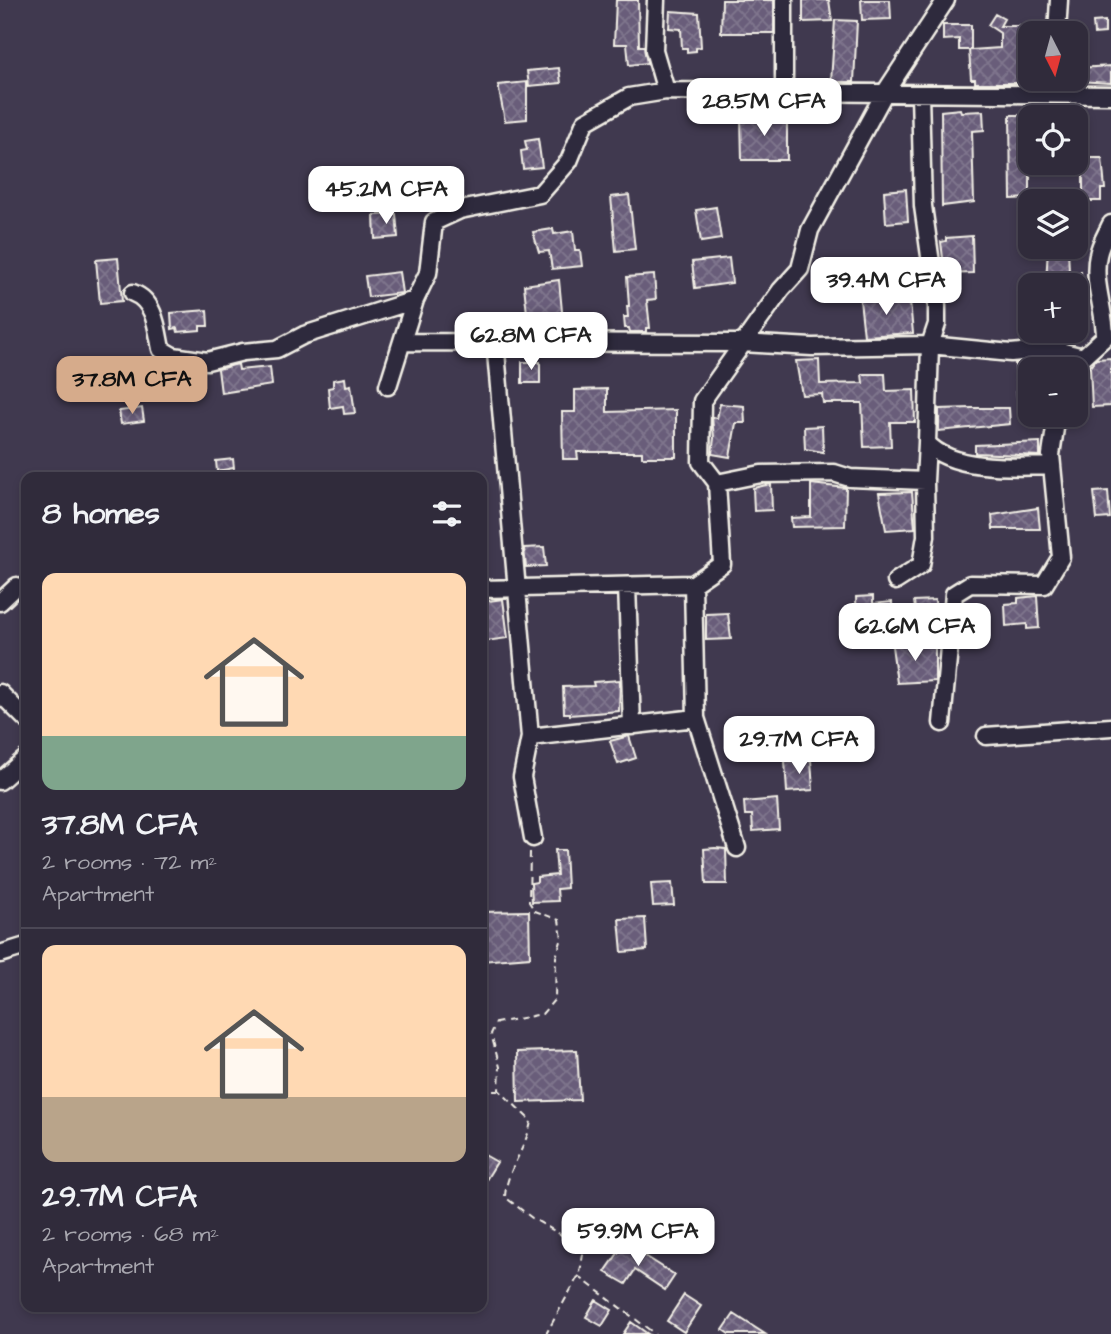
<!DOCTYPE html>
<html lang="en">
<head>
<meta charset="utf-8">
<style>
	body { margin:0; font-family:"Architects Daughter",sans-serif; background:#383342; color:#f1f3f6; height:100vh; display:flex; flex-direction:column; font-size:26px; white-space:nowrap }
	* { box-sizing:border-box; margin:0 }
	p { font-size:23px; color:#a8a7af }
	.icon { flex:none; width:38px; height:38px; fill:none; stroke:currentColor; stroke-width:2; stroke-linecap:round; stroke-linejoin:round }
	.map { position:relative; flex:1; overflow:hidden }
	.sheet { position:absolute; left:21px; top:472px; width:466px; height:840px; display:flex; flex-direction:column; background:#302b3b; border-radius:14px; box-shadow:0 4px 10px #0003,0 0 0 2px #4b4755 }
	.sheet>* { flex:none }
	.needle { width:46px; rotate:174deg }
	.fabs { position:absolute; left:1018px; top:21px; display:grid; gap:14px }
	.fabs a { display:grid; place-items:center; width:70px; height:70px; border-radius:14px; background:#302b3b; box-shadow:0 4px 10px #0003,0 0 0 2px #4b4755; font-size:35px }
	.price { position:absolute; translate:-50% -60px; padding:0 16px; border-radius:14px; background:#fff; color:#222; font-size:23px; line-height:46px; filter:drop-shadow(0 2px 4px #0008) }
	.price::after { content:''; position:absolute; left:50%; top:42px; width:21px; height:16px; margin-left:-10px; background:inherit; clip-path:polygon(0 0,100% 0,50% 100%) }
	.price.on { background:#d6ab8b; color:#111 }
	ul { padding:0; list-style:none }
	li { display:grid; align-content:center; gap:14px; height:371px; padding:0 21px }
	li+li { border-top:2px solid #4b4755 }
	li span { display:grid; place-items:center; height:217px; border-radius:14px; color:#555 }
	li>.icon { margin-inline-start:auto }
	span .icon { width:126px; height:126px; fill:#fffc; stroke-width:1 }
	li b { font-size:30px }
	h2 { display:flex; justify-content:space-between; align-items:center; height:84px; padding:0 21px; font-size:30px }
	.map>svg:first-child { display:block }
</style>
</head>
<body>
<div class="map">
<svg width="1111" height="1334" viewBox="0 0 1111 1334">
	<defs>
		<pattern id="building-cross-hatch" width="8" height="8" patternUnits="userSpaceOnUse" patternTransform="scale(1.75)"><rect width="8" height="8" fill="#695d7a"/><path d="M0 0l8 8M0 8l8-8" fill="none" stroke="#7f758d"/></pattern>
	</defs>
	<rect width="100%" height="100%" fill="#40394f"/>
	<filter id="ink" filterUnits="userSpaceOnUse"><feTurbulence type="fractalNoise" baseFrequency=".0143" numOctaves="2"/><feDisplacementMap in="SourceGraphic" scale="14" xChannelSelector="R" yChannelSelector="G"/><feConvolveMatrix kernelMatrix="1 2 1 2 8 2 1 2 1" color-interpolation-filters="sRGB"/></filter>
	<g filter="url(#ink)">
		<path fill="url(#building-cross-hatch)" stroke="#f4f1e8" stroke-width="2" d="M616 0H638L639 46H644L647 63 629 65 627 44H614Z
			M722 0H774V33H721Z
			M803 0H829L832 21 803 22Z
			M861 0H890L891 19 862 20Z
			M670 11 699 13 701 47 696 48V51L687 52V48H682L681 29 669 28Z
			M995 14 1004 19 1000 26H1020L1021 83H975V79H971L969 50H959V39L943 40V25H971V50L1000 48V33L988 25Z
			M835 20 857 21 854 82H831Z
			M1105 21V33L1094 34 1093 22Z
			M1111 66V83L1077 81V68Z
			M559 68 561 83 529 86 527 71Z
			M527 82V119L505 121 498 85Z
			M960 109 961 112 983 111 984 130 972 131 974 202 942 206 941 111Z
			M1010 115H1031V163H1056L1057 169 1030 172V198L1011 199Z
			M741 117H787V160H742Z
			M538 139 542 167 523 169 521 151 527 150 525 141Z
			M1083 158H1102L1105 189H1101V201H1083Z
			M906 189 908 221 886 223 884 191Z
			M629 195 635 249 616 251 611 197Z
			M716 207 721 239 701 242 696 210Z
			M396 214 398 237 375 239 374 215Z
			M553 229 554 234 573 231 575 250H580L582 266 552 269 549 251 539 252 533 232Z
			M972 236 973 273 945 274 941 242 946 241V238Z
			M1048 247H1068L1069 273 1081 272 1082 282 1046 284Z
			M118 258 122 301 100 303 96 260Z
			M729 258 732 283 695 288 692 262Z
			M399 272 402 293 368 297 365 276Z
			M654 275 656 299 647 300 650 328H646V332H630L629 328H625L624 317H628L627 306H629L627 277Z
			M559 280 564 332H529L524 285Z
			M886 297 887 303 910 302 913 333 864 336 860 300Z
			M207 310 208 326H200V330L178 332 177 328 172 329 171 313Z
			M1111 358V406L1092 407 1090 367 1096 359Z
			M819 360 820 384 863 383 862 374H885L886 391 914 390 915 422H890L891 446 864 447 862 403H823L822 394 802 395 796 361Z
			M1032 361 1031 398 1017 399 1015 363Z
			M522 362H540V383H522Z
			M238 364 239 370 270 367 272 385 221 393 218 369Z
			M345 378 346 386 351 385 355 413 344 414 343 406 330 408 328 388 333 387V380Z
			M607 389V412L676 410V457H642V452H577L578 459H563L562 412H575V390Z
			M720 404 744 406 745 423H736L730 457 712 454 714 438 712 417 717 418Z
			M142 408 144 421 121 424 119 411Z
			M972 408H1009L1010 424 939 431V409Z
			M822 426 823 452 805 449 804 427Z
			M1040 442V456L975 453V445Z
			M233 459 234 468 217 471 216 461Z
			M771 484 772 510 754 511 753 488Z
			M811 484 846 488 845 526 792 527 791 518 811 517Z
			M1108 491 1110 518 1097 519 1094 492Z
			M912 492 915 528 886 530 879 493Z
			M1038 508 1040 529H993L992 515Z
			M544 547 546 566 526 567 524 548Z
			M873 596V604L892 602 893 625 857 628 856 597Z
			M1037 596 1039 628 1027 629V624L1006 626 1005 604 1018 603V598Z
			M503 599 508 638 486 641 481 626V602Z
			M935 600 936 616 916 617 914 601Z
			M728 613 731 639 706 640V614Z
			M935 643V681L897 683 892 646Z
			M620 680 619 711 570 715V713H564L563 687 594 686 593 682Z
			M629 736 636 758 618 764 610 741Z
			M811 760 813 790 787 792 785 761Z
			M777 799 779 829 753 831 752 815H745L744 802Z
			M715 848 726 849 727 884H706L704 849Z
			M555 850H565L567 888 557 889 558 901 532 902 531 883 537 882V877L557 875Z
			M672 883 674 905 653 906 651 884Z
			M529 911 530 957 481 961V912Z
			M645 918 647 950 622 952 619 919Z
			M577 1050 580 1100 518 1102 517 1052Z
			M481 1153 497 1162 481 1188Z
			M625 1243 675 1275 665 1290 635 1270 626 1284 605 1272Z
			M684 1295 701 1306 684 1332 667 1321Z
			M596 1300 612 1310 602 1326 586 1317Z
			M734 1314 765 1334H729L723 1330Z
			M631 1322 648 1334H623Z"/>
		<g fill="none" stroke-linecap="round" stroke-linejoin="round">
			<defs>
				<path id="minor" d="M656 0 654 50 666 91
					M784 0V93
					M1057 33 1059 0
					M920 94 923 206 937 306V324L930 345 927 443C952 471 1016 467 1052 466
					M133 293C155 301 157 329 161 349L173 356 207 361 243 352 277 349 304 335 415 300
					M495 341 530 737 522 777 533 838
					M403 342 742 343 812 347 930 345 1011 353 1052 349 1083 357
					M1076 369 1083 357 1105 337C1105 310 1092 281 1098 255 1100 244 1107 233 1111 224
					M388 386 415 300 428 273 434 222 460 210 540 194 569 161 585 122 629 97 666 91 1111 95
					M717 483 761 474 834 473 850 478 925 481 927 443
					M896 581 921 565 926 536 925 481
					M693 584 696 718 737 848
					M627 586 632 726
					M481 589 693 584 722 564 717 483 701 462 702 401 781 290 800 269 810 230 884 94 946 0
					M0 602 17 586
					M0 693 26 719
					M942 723 954 594 970 584 1044 585 1061 557 1051 455 1057 415
					M986 736 1111 727
					M530 737 696 718
					M0 781 26 758
					M0 954 26 946"/>
			</defs>
			<use href="#minor" stroke="#f4f1e8" stroke-width="21"/>
			<path stroke="#f4f1e8" stroke-width="2" stroke-dasharray="7 5" stroke-linecap="butt" d="M530 852 529 902 535 911 559 920 562 938 556 957 555 999 542 1014 496 1023 491 1034 500 1067 499 1090 531 1121C527 1148 506 1170 505 1197L532 1218 584 1248 580 1273 546 1334
				M481 1091H498
				M578 1276 655 1334"/>
			<use href="#minor" stroke="#2f2a3d" stroke-width="16"/>
		</g>
	</g>
</svg>
<div class="fabs">
<a><svg class="needle" viewBox="-14 -14 28 28"><path d="M0-13l5 13h-10z" fill="#e53935"/><path d="M0 13l5-13h-10z" fill="#a8a7af"/></svg></a>
<a><svg class="icon" aria-label="locate" viewBox="0 0 24 24"><circle cx="12" cy="12" r="6"/><path d="M12 2v4M12 18v4M2 12h4M18 12h4"/></svg></a>
<a><svg class="icon" aria-label="layers" viewBox="0 0 24 24"><path d="M12 4l9 5-9 5-9-5zM3 14l9 5 9-5"/></svg></a>
<a>+</a>
<a>−</a>
</div>
<b class="price" style="left:764px;top:138px">28.5M CFA</b>
<b class="price" style="left:386px;top:226px">45.2M CFA</b>
<b class="price" style="left:886px;top:317px">39.4M CFA</b>
<b class="price" style="left:531px;top:372px">62.8M CFA</b>
<b class="price on" style="left:132px;top:416px">37.8M CFA</b>
<b class="price" style="left:915px;top:663px">62.6M CFA</b>
<b class="price" style="left:799px;top:776px">29.7M CFA</b>
<b class="price" style="left:638px;top:1268px">59.9M CFA</b>
<section class="sheet">
<h2>8 homes<svg class="icon" aria-label="filters" viewBox="0 0 24 24"><path d="M4 7h16M4 17h16"/><circle cx="9" cy="7" r="2"/><circle cx="15" cy="17" r="2"/></svg></h2>
<ul>
<li><span style="background:linear-gradient(#ffd9b3 75%,#7fa58c 0)"><svg class="icon" aria-label="home" viewBox="0 0 24 24"><path d="M3 11l9-7 9 7M6 9v11h12V9"/></svg></span><div><b>37.8M CFA</b><p>2 rooms · 72 m²</p><p>Apartment</p></div></li>
<li><span style="background:linear-gradient(#ffd9b3 70%,#b9a48a 0)"><svg class="icon" aria-label="home" viewBox="0 0 24 24"><path d="M3 11l9-7 9 7M6 9v11h12V9"/></svg></span><div><b>29.7M CFA</b><p>2 rooms · 68 m²</p><p>Apartment</p></div></li>
</ul>
</section>
</div>
</body>
</html>
